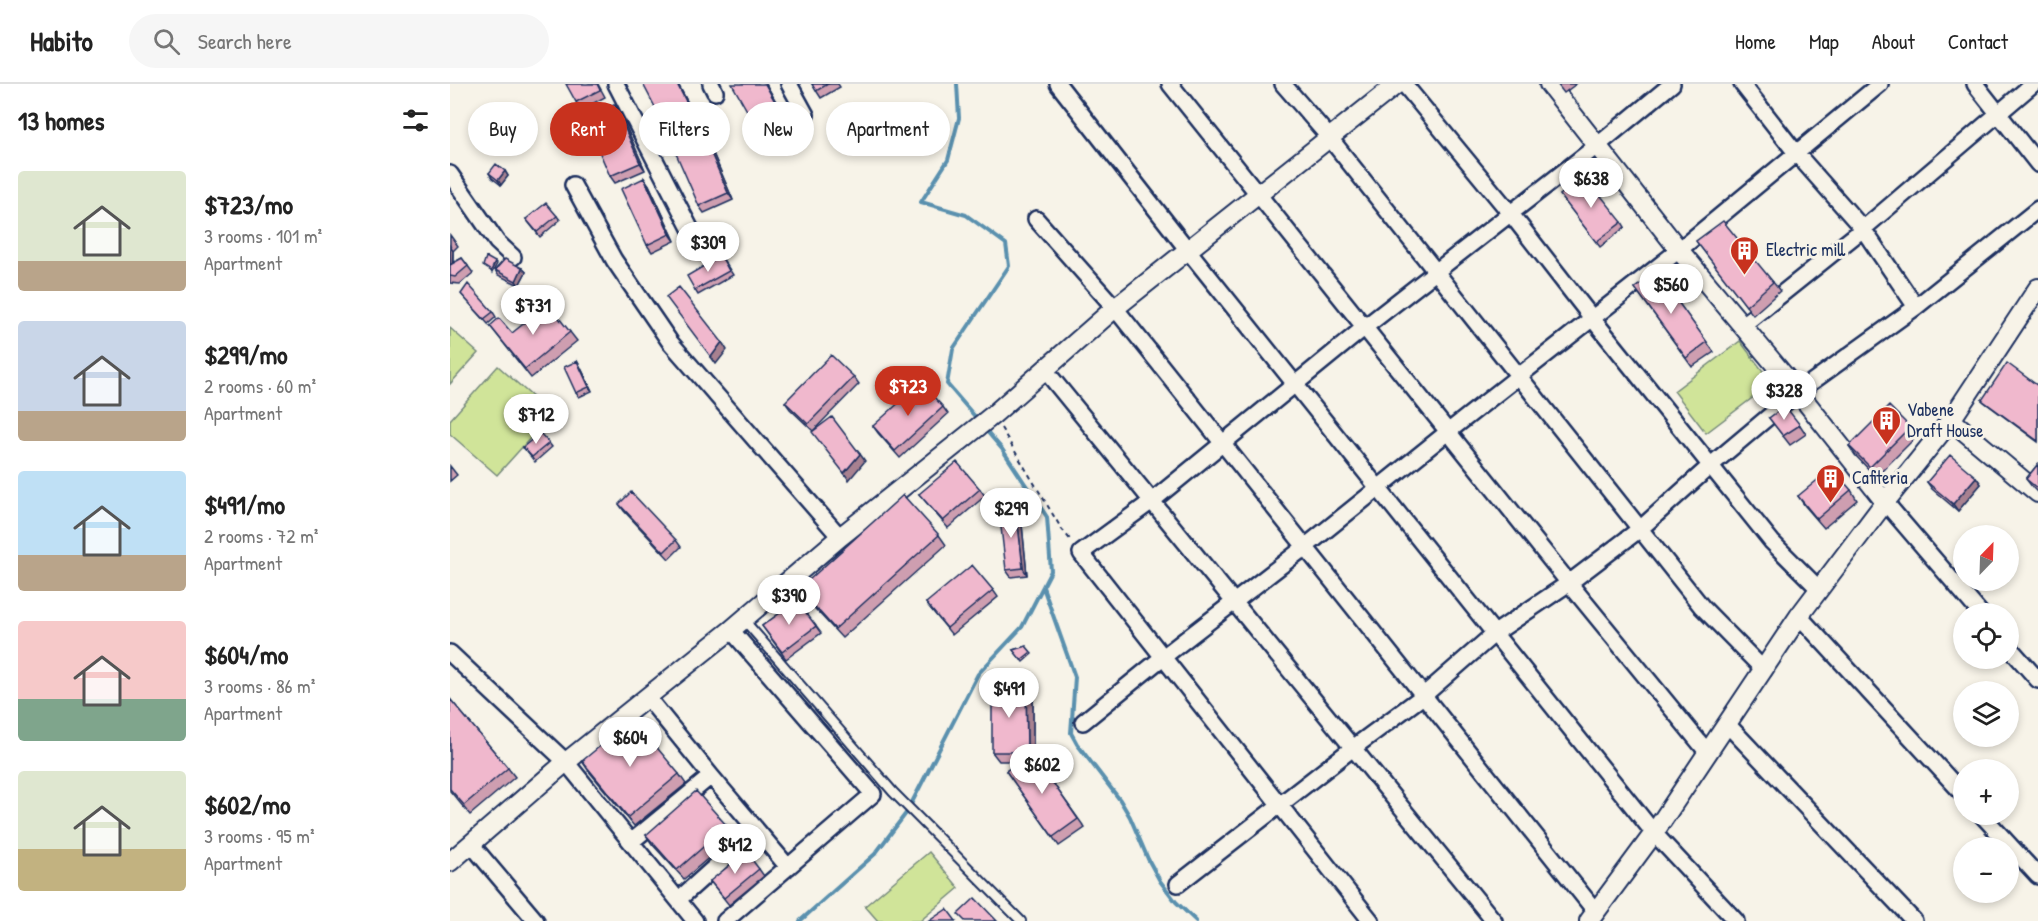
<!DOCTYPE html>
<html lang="en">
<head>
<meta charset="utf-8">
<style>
	body { margin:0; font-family:"Patrick Hand",sans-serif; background:#f6f6f6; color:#222; height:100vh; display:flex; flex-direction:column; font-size:22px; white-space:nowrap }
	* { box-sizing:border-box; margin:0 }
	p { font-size:20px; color:#767676 }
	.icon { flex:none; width:33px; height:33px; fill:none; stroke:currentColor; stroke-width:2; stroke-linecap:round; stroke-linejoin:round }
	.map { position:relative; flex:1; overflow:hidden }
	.drawer { display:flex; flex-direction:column; background:#fff; width:450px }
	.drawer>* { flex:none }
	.banner { position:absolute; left:18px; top:18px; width:570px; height:54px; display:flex; gap:12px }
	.needle { width:39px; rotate:23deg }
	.buttons { position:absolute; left:1503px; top:441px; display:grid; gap:12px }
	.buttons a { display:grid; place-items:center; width:66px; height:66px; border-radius:50%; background:#fff; box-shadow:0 3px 9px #0003; font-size:30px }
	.price { position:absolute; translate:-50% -51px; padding:0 14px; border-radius:21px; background:#fff; color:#222; font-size:20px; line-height:39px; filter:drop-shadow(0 2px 3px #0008) }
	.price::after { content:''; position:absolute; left:50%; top:36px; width:18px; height:14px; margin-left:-9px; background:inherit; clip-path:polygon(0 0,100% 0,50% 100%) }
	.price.on { background:#c8321e; color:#fff }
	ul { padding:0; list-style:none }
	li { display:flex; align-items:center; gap:18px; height:150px; padding:0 18px }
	li span { display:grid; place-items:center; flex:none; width:168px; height:120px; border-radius:6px; color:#555 }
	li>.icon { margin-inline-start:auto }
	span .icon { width:72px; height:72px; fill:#fffc; stroke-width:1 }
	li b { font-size:26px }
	h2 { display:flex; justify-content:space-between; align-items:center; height:72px; padding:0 18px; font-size:26px }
	.chip { padding:0 21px; border-radius:27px; background:#fff; box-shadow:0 3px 9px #0003; font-size:21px; line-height:54px }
	.chip.on { background:#c8321e; color:#fff }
	header { display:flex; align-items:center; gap:36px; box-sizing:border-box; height:84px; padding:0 30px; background:#fff; border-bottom:2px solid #e0e0e0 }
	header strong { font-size:28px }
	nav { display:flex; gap:33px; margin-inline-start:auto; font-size:21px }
	.search { width:420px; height:54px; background:#f6f6f6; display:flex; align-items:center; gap:15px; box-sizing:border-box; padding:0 21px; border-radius:33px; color:#767676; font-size:22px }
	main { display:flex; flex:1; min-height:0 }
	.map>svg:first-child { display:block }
</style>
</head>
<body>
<header>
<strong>Habito</strong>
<div class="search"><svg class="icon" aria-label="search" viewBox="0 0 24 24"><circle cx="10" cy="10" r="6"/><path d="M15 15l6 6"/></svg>Search here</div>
<nav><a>Home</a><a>Map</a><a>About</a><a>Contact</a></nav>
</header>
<main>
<section class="drawer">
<h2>13 homes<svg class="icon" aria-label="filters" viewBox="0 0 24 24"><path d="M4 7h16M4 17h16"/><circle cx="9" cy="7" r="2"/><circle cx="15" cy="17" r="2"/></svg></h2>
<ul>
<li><span style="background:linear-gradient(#dfe7d0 75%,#b9a48a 0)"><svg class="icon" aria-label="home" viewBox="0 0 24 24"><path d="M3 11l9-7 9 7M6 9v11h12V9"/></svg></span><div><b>$723/mo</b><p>3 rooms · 101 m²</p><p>Apartment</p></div></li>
<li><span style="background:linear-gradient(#c9d6e8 75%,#b9a48a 0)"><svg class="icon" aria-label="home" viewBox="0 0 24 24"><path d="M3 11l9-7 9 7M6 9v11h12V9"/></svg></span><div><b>$299/mo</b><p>2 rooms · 60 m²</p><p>Apartment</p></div></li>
<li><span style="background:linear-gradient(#bfe0f5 70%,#b9a48a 0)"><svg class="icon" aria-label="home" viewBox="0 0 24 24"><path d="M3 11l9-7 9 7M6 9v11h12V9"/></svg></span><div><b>$491/mo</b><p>2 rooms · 72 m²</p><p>Apartment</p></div></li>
<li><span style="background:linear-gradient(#f6c9c9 65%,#7fa58c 0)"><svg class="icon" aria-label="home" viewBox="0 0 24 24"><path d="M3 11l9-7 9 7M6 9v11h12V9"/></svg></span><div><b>$604/mo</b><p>3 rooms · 86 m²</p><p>Apartment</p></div></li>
<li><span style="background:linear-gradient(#dfe7d0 65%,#c2b280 0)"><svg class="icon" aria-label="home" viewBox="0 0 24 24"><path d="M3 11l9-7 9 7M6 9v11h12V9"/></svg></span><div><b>$602/mo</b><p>3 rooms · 95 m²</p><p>Apartment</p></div></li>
</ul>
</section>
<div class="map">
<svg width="1588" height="837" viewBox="0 0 1588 837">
	<rect width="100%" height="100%" fill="#f7f3e8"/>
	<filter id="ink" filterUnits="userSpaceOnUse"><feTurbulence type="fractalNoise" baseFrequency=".0167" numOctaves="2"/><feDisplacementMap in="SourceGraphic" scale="12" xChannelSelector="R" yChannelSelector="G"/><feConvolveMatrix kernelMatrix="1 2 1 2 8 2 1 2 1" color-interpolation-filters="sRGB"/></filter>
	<g filter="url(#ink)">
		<path fill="#d0e499" stroke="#768a7c" stroke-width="1.5" d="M0 244 28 269 0 300Z
			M1290 257 1322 299 1256 349 1224 307Z
			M48 282 102 330 47 391 0 350V336Z
			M479 768 509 804 470 837H428L415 822Z"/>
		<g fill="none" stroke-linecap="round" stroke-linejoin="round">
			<path stroke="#5a90ae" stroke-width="4" d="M507 0 509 34 498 76 471 118 516 131 556 160 559 182 503 265 497 300 528 336
				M593 503 625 593 621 649 627 660 670 716 680 733 698 775 710 797 726 818 746 837
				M350 837 425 770 457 728 528 590 572 543 601 487 597 433 552 365 534 344"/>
			<defs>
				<path id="service" d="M294 536 443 708 571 837"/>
				<path id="minor" d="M166 0 242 148
					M261 0 265 8
					M339 0 356 31
					M608 0 737 165 1204 749 1286 837
					M720 0 1119 499 1258 669
					M833 0 879 53 1252 523 1314 586
					M954 0 1061 130 1142 234 1322 458 1369 505
					M1292 0 1346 69 1413 145 1466 223
					M1525 0 1588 80
					M0 90 47 158 63 173
					M123 101 164 176 220 258 390 453
					M586 135 665 224 1146 828
					M1293 241 1413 145 1583 0
					M595 286 1044 837
					M1435 418 1531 530
					M1349 532 1514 711
					M1558 562 1588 596
					M0 569 116 678 245 837
					M197 613 261 692 338 783
					M633 638 713 573 855 463 999 347 1229 166 1430 0
					M1278 641 1464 837
					M1531 730 1588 792
					M181 758 261 692
					M21 760 86 837
					M728 800 903 664 973 612 1045 549 1119 499 1190 445 1260 382 1348 308 1466 223 1588 125
					M228 816 306 746
					M275 837 423 710 281 546
					M921 837 631 469 702 417 915 243 1148 61 1222 0"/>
				<path id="tertiary" d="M1099 0 1229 166 1348 308 1435 418
					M1501 336 1588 409
					M0 778 116 678 281 546 390 453 543 331 665 224 947 0
					M1139 837 1204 749 1349 532 1435 418 1501 336 1588 204"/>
			</defs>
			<use href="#service" stroke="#1b2f5e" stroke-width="12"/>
			<use href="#minor" stroke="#1b2f5e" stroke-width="20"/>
			<use href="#tertiary" stroke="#1b2f5e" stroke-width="22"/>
			<path stroke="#1b2f5e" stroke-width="2" stroke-dasharray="4.5 4.5" stroke-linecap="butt" d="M551 344 611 444 622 458"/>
			<use href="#service" stroke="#f7f3e8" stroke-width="8"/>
			<use href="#minor" stroke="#f7f3e8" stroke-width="15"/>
			<use href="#tertiary" stroke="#f7f3e8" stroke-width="18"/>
		</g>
		<path fill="#ce9eb0" stroke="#1b2f5e" stroke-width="1.5" d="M148 0 155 13 131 26 126 18Z
			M228 0 249 40 222 53 217 46Z
			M316 0 346 53 321 67 316 60Z
			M362 0H388L390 3 371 14Z
			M1107 0H1126L1114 9Z
			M169 27 195 86 165 99 160 92Z
			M29 33 39 47 30 52 21 38Z
			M254 53 259 60 283 116 254 129 249 122Z
			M55 87 58 92 51 101 42 94 39 89Z
			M194 94 199 101 225 157 202 168 197 161Z
			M1110 111 1172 138 1175 143 1150 163Z
			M107 132 110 136 90 153 76 135Z
			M0 151 8 162 3 167V179L12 174 23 189 10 200 0 199Z
			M1246 157 1323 198 1330 207 1303 231Z
			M271 172 283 191 248 211 245 206Z
			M72 184 76 188 69 201 48 191 45 186Z
			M1207 189 1264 268 1242 283 1185 204Z
			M11 210 43 228 46 233 38 240Z
			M40 242 62 249 120 248 127 257 81 294Z
			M127 277 130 282 142 307 129 313 126 309Z
			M404 293 409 300 363 347 340 325 335 318Z
			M1588 302V358L1534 318 1532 316Z
			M493 323 498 330 450 374 428 349 423 342Z
			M1319 334 1350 341 1356 350 1340 361Z
			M1460 343 1467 352 1426 393 1405 371 1399 362Z
			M99 359 102 363 85 378 73 363Z
			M1588 380V409L1583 404 1576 395Z
			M0 382 7 391 0 397Z
			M1526 393 1531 400 1508 427 1482 405 1477 398Z
			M530 405 535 412 498 444 469 410Z
			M1401 406 1407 416 1374 444 1355 422 1348 412Z
			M169 420 226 456 231 463 219 475 174 427Z
			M566 424 571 431 577 491 561 493 556 486Z
			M489 451 496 461 392 554 355 514 349 505Z
			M543 506 548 513 502 551 476 519Z
			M347 517 371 549 336 575 312 542Z
			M576 562 582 570 573 578 563 566Z
			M583 611V671L635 744 609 762 556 687 570 677H549L542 668Z
			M0 615 58 684 65 693 20 731 0 707Z
			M132 677 229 690 236 700 184 742 138 686Z
			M277 742 284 752 234 795 202 760 196 751Z
			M309 785 314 792 279 821 260 797Z"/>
		<path fill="#a88190" stroke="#1b2f5e" stroke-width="1.5" d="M227 0H228L249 40 244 33Z
			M315 0H316L346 53 341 46Z
			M164 20 169 27 195 86 190 79Z
			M254 53 259 60 283 116 278 109Z
			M55 87 58 92 51 101 48 96Z
			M194 94 199 101 225 157 220 150Z
			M0 162 3 167 2 190 0 186Z
			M45 178 47 180 42 189 41 187Z
			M72 184 76 188 69 201 66 197Z
			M272 258 277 266 266 280 261 273Z
			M127 277 130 282 142 307 139 303Z
			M410 370 415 377 399 396 394 389Z
			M1526 393 1531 400 1508 427 1503 420Z
			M566 424 571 431 577 491 573 484Z
			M576 602 583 611V677L577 668Z"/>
		<path fill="#f0b8cd" stroke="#1b2f5e" stroke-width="1.5" d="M116 0H147L150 6 126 18Z
			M193 0H227L244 33 217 46Z
			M282 0H315L341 46 316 60Z
			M362 0H378L366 7Z
			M164 20 190 79 160 92 134 33Z
			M29 33 35 42 27 47 21 38Z
			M254 53 278 109 249 122 224 65Z
			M46 80 55 87 48 96 39 89Z
			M1135 92 1172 138 1146 158 1110 111Z
			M194 94 220 150 197 161 171 105Z
			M96 119 107 132 87 148 76 135Z
			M1273 137 1323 198 1296 222 1246 157Z
			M271 172 279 187 245 206 237 192Z
			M36 173 45 178 41 187 33 182Z
			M12 174 18 182 5 193 0 192V181Z
			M55 175 72 184 66 197 45 186Z
			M1207 189 1257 258 1236 274 1185 204Z
			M18 200 43 228 34 235 11 210Z
			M229 203 272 258 261 273 216 213Z
			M98 220 120 248 75 285 40 242 49 234 62 249Z
			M381 271 404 293 358 340 335 318Z
			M127 277 139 303 126 309 114 283Z
			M1557 279 1588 302V357L1532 316Z
			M471 299 493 323 445 367 423 342Z
			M1335 322 1350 341 1333 352 1319 334Z
			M1439 322 1460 343 1420 383 1399 362Z
			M382 333 410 370 394 389 362 348Z
			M90 349 99 359 82 373 73 363Z
			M1500 371 1526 393 1503 420 1477 398Z
			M507 378 530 405 493 437 469 410Z
			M1588 380V405L1576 395Z
			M1382 384 1401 406 1367 435 1348 412Z
			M181 408 226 456 214 468 169 420Z
			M453 411 489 451 385 545 349 505Z
			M566 424 573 484 556 486 549 426Z
			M522 481 543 506 497 544 476 519Z
			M347 517 366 542 332 568 312 542Z
			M576 562 581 568 571 576 563 566Z
			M542 602H576L577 668H542Z
			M0 615 58 684 14 721 0 705Z
			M183 635 229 690 178 733 132 677Z
			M582 669 628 735 603 753 556 687Z
			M246 707 277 742 227 786 196 751Z
			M296 768 309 785 274 814 260 797Z
			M525 814 547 837H515L508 830Z
			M497 825 506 837H479Z"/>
	</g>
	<defs>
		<symbol id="building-pin" viewBox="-11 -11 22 30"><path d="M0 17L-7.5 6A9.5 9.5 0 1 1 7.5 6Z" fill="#c8321e" stroke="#f7f3e8"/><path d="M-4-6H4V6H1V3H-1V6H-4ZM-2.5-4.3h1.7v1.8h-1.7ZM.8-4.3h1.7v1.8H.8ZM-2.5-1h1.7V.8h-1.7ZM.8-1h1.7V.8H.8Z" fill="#fff"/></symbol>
	</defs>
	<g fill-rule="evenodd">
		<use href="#building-pin" x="1278" y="150" width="33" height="45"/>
		<use href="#building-pin" x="1420" y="320" width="33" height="45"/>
		<use href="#building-pin" x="1364" y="378" width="33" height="45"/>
	</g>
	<g text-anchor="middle" stroke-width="6" stroke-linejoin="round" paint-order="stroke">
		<g font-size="18" fill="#1b2f5e" stroke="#f7f3e8" text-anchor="start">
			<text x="1316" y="172">Electric mill</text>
			<text x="1457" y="332">Vabene<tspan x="1457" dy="21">Draft House</tspan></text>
			<text x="1402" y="400">Cafiteria</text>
		</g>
	</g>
</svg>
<div class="buttons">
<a><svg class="needle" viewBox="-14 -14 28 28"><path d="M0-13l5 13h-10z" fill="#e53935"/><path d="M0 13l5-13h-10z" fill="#767676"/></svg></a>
<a><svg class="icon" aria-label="locate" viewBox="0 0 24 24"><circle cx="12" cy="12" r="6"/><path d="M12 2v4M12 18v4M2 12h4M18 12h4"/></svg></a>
<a><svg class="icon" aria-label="layers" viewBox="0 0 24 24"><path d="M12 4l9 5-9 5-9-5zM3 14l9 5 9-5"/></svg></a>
<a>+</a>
<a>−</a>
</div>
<b class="price" style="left:1141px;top:125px">$638</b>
<b class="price" style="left:258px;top:189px">$309</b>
<b class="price" style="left:1221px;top:231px">$560</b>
<b class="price" style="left:83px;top:252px">$731</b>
<b class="price on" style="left:458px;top:333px">$723</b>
<b class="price" style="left:1334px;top:337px">$328</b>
<b class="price" style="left:86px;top:361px">$712</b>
<b class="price" style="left:561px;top:455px">$299</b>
<b class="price" style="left:339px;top:542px">$390</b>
<b class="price" style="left:559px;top:635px">$491</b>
<b class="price" style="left:180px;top:684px">$604</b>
<b class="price" style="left:592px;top:711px">$602</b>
<b class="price" style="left:285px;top:791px">$412</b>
<div class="banner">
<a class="chip">Buy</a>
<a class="chip on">Rent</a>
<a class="chip">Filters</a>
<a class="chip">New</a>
<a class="chip">Apartment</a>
</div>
</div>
</main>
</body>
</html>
